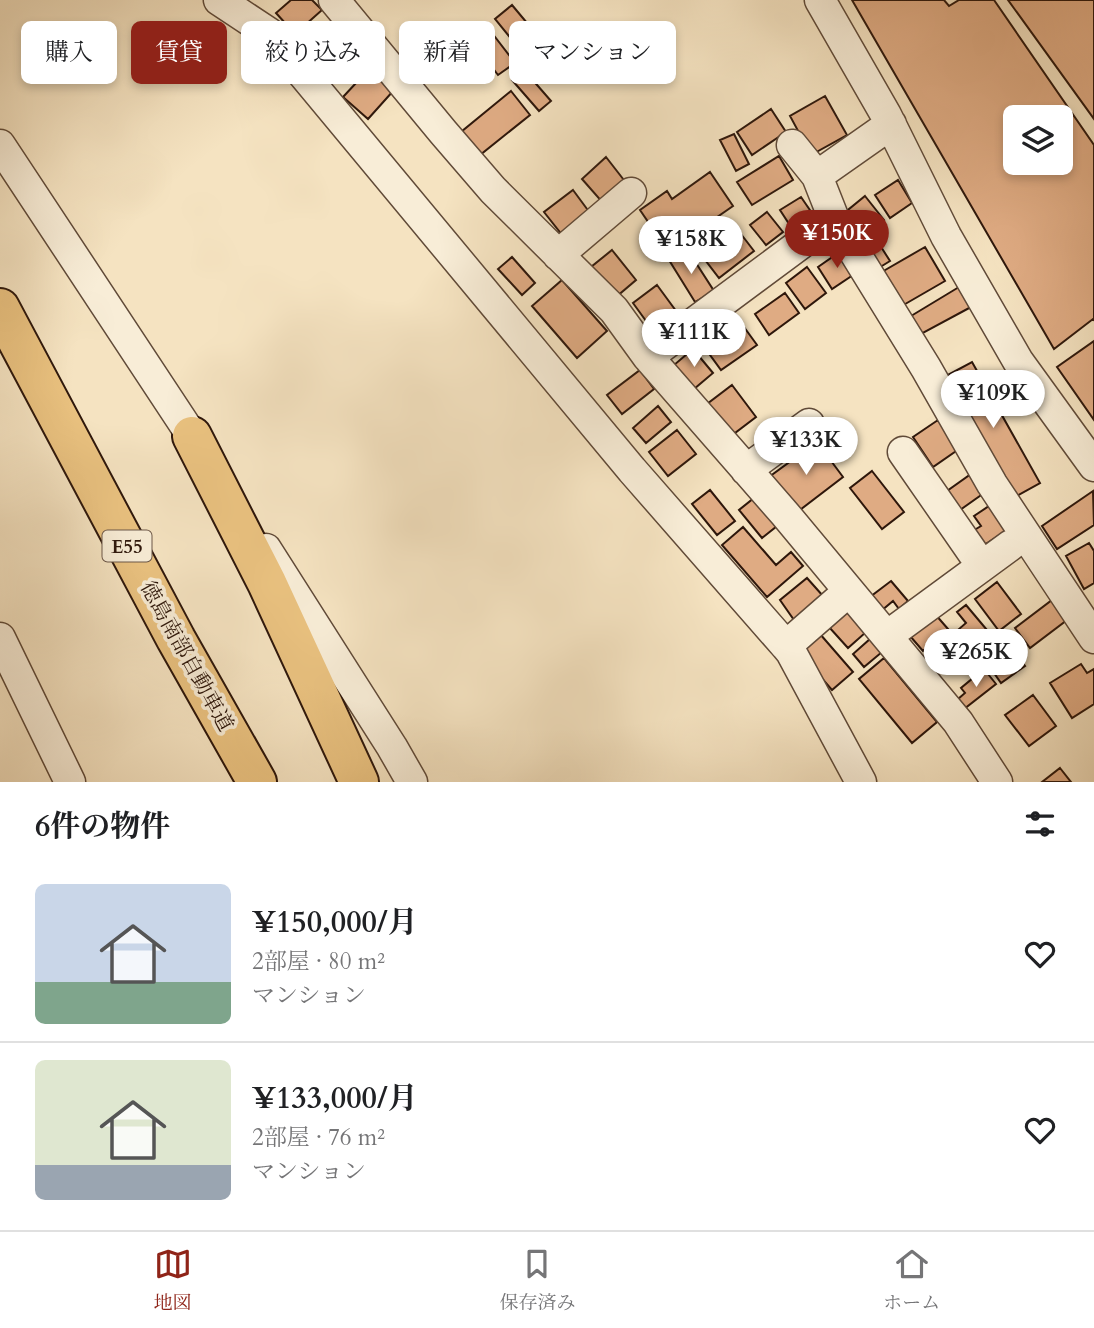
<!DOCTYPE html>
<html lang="ja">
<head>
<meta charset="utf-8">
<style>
	body { margin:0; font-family:Cardo,"Noto Serif JP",serif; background:#f6f6f6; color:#202124; height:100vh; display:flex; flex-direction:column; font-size:26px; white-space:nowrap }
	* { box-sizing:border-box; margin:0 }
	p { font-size:23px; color:#757577 }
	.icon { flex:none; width:38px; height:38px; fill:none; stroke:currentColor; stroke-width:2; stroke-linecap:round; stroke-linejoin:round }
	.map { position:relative; height:782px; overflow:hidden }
	.sheet { display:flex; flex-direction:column; background:#fff; flex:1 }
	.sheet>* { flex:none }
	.hud { position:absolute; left:21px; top:21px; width:700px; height:63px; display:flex; gap:14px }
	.fabs { position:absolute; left:1003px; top:105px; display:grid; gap:14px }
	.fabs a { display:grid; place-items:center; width:70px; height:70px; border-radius:10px; background:#fff; box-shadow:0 4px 10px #0003; font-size:35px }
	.price { position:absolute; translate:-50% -60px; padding:0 16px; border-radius:24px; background:#fff; color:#222; font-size:23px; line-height:46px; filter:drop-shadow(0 2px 4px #0008) }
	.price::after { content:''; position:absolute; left:50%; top:42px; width:21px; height:16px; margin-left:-10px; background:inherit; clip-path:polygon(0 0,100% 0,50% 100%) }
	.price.selected { background:#8f2418; color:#fff }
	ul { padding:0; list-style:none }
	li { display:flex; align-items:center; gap:21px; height:175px; padding:0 35px }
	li+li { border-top:2px solid #e0e0e0 }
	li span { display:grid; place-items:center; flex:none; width:196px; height:140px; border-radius:10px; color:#555 }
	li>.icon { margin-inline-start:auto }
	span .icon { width:84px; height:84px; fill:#fffc; stroke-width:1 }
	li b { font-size:30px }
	h2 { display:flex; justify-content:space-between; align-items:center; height:84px; padding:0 35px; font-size:30px }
	.tag { padding:0 24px; border-radius:10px; background:#fff; box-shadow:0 4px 10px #0003; font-size:24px; line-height:63px }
	.tag.selected { background:#8f2418; color:#fff }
	.menu { display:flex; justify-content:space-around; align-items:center; height:98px; border-top:2px solid #e0e0e0; background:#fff; font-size:19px; color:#757577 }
	.menu a { display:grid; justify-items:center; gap:4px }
	.menu .selected { color:#8f2418 }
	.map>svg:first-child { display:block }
</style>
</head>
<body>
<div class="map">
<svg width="1094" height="782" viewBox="0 0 1094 782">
	<rect width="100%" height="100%" fill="#f5e3c1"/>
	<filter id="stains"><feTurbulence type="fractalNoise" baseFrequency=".00286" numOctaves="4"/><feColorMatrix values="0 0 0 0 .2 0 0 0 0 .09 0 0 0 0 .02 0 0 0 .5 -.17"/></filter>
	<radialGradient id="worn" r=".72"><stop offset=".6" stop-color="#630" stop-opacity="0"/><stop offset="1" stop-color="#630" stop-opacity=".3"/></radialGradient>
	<path fill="#dfab83" stroke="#2e170b" stroke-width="2" fill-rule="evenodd" d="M291 0H312L322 10 295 34 276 13Z
		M852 0H944L949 6 959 0H994L1094 145V320L1093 319 1054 349ZM1015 117H1060V163H1015Z
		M1008 0H1094V119Z
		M512 5 553 54 535 68 495 19Z
		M315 29 328 48 315 58 302 39Z
		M492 33 515 63 498 75 476 46Z
		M370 68 394 90 368 119 343 97Z
		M524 70 551 101 539 111 512 80Z
		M511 91 530 115 480 155 461 132Z
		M825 96 847 135 811 155 790 116Z
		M771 109 786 132 752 155 737 132Z
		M734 134 749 164 736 171 720 140Z
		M779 156 793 180 752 205 737 182Z
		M606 157 627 184 603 203 582 179Z
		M710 172 733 206 668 251 640 210 667 191 672 199Z
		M898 180 912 203 890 218 875 195Z
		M573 190 590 213 563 236 544 212Z
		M865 196 884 220 861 238 843 214Z
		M801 197 816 219 795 233 780 210Z
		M767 212 783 232 766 245 750 225Z
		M734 225 754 251 719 278 699 252Z
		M876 239 890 261 877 269 863 247Z
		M925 247 945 281 900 307 880 273Z
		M687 249 714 291 695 302 669 260Z
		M612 250 636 280 616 297 591 267Z
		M841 251 856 273 832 289 818 267Z
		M512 257 535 283 522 295 498 269Z
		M807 267 826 293 805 309 786 283Z
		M562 280 607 331 577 358 532 306Z
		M657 285 679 315 654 332 633 303Z
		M959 287 971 307 921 334 911 316Z
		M785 293 799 313 769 335 755 314Z
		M709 323 722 342 744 327 757 345 721 370 694 333Z
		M1094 341V420L1057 367Z
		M693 349 713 373 694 389 674 365Z
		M972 362 1040 483 1013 498 946 376Z
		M640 370 654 389 622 414 607 395Z
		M732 385 756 417 731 436 707 404Z
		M658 406 671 422 646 443 633 428Z
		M938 420 959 449 933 467 913 437Z
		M677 430 696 454 668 476 649 452Z
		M817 442 843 477 796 513 769 477Z
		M872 471 904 512 882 529 850 488Z
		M971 474 984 493 960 510 947 491Z
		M710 490 735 521 717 535 692 504Z
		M1093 491 1094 525 1057 549 1042 526Z
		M754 498 777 526 762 538 739 510Z
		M989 506 1006 531 981 547 971 532 981 526 974 516Z
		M743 527 776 565 791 552 803 566 767 597 722 545Z
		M1089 543 1094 551V583L1084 589 1066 556Z
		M807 578 823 596 794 620 780 600Z
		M891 581 908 601 899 609 893 601 881 611 870 597Z
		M997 582 1021 614 999 631 975 599Z
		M1052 600 1067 620 1030 648 1015 628Z
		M966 605 992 636 977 650 959 629 966 623 957 612Z
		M847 611 865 633 848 648 829 627Z
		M935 614 948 629 923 651 910 636Z
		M820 634 853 672 832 690 799 652Z
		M870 639 882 652 864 667 853 654Z
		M1006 641 1025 666 1001 683 994 673 1002 667 991 652Z
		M884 658 937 722 912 743 859 679Z
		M1081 664 1087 673 1094 669V704L1072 718 1050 683Z
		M984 669 996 684 964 709 957 700 965 693 961 688Z
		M1033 695 1056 726 1029 746 1005 715Z
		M1060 768 1071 782H1042Z"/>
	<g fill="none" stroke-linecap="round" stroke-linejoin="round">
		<defs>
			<path id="minor" d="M219 0 269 33 632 470 786 646 791 652 861 782
				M334 0 443 132 493 190 614 310 648 357 785 514 958 722 997 782
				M820 0 886 115 946 236 1018 361 1094 466
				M0 145 204 454
				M792 145 817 176
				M834 219 926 368 992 484 1094 638
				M558 255 631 193
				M648 357 834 219 817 176 891 124
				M903 452 982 566
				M746 470 809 424
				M266 549 392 747 412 782
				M887 636 1011 545
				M0 638 70 782
				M786 646 849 591"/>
			<path id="highway" d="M0 308 176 639 257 782
				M192 436 267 583 359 782"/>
		</defs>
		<use href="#minor" stroke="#604a38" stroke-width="33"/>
		<use href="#highway" stroke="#2e170b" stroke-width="42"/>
		<use href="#minor" stroke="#f8edd7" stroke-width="30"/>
		<use href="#highway" stroke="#eac280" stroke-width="38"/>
	</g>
	<g text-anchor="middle" stroke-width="7" stroke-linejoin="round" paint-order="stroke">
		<rect fill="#f8edd7" stroke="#6b5748" stroke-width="2" x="102.5" y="530.5" width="49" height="31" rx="5"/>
		<g font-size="19" font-weight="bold" fill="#2e170b">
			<text x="127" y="553">E55</text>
		</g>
		<g font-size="21" fill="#2e170b" stroke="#f8edd7">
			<text transform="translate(187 656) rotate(61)" y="7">徳島南部自動車道</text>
		</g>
	</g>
	<rect width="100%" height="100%" filter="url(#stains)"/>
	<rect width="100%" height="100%" fill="url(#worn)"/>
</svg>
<div class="fabs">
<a><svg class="icon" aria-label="layers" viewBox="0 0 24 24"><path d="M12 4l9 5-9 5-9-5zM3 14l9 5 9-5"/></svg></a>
</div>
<b class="price selected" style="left:837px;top:270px">¥150K</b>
<b class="price" style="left:691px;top:276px">¥158K</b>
<b class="price" style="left:694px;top:369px">¥111K</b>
<b class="price" style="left:993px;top:430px">¥109K</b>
<b class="price" style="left:806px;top:477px">¥133K</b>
<b class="price" style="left:976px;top:689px">¥265K</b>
<div class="hud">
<a class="tag">購入</a>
<a class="tag selected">賃貸</a>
<a class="tag">絞り込み</a>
<a class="tag">新着</a>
<a class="tag">マンション</a>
</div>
</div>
<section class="sheet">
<h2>6件の物件<svg class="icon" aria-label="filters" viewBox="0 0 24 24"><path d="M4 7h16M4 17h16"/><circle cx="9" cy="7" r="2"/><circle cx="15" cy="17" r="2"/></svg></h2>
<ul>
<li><span style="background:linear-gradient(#c9d6e8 70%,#7fa58c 0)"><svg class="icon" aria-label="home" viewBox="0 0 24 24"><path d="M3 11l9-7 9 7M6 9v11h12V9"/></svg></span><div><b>¥150,000/月</b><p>2部屋 · 80 m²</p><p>マンション</p></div><svg class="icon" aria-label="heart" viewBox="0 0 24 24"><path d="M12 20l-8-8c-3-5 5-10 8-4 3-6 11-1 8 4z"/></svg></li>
<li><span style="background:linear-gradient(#dfe7d0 75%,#9aa5b1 0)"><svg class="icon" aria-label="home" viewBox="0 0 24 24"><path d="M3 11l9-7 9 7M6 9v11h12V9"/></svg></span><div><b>¥133,000/月</b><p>2部屋 · 76 m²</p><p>マンション</p></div><svg class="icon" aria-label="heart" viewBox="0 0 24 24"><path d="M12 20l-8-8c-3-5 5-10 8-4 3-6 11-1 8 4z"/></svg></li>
</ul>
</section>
<nav class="menu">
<a class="selected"><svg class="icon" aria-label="map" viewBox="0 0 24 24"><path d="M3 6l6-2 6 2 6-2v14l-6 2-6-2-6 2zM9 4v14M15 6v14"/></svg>地図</a>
<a><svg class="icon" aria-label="saved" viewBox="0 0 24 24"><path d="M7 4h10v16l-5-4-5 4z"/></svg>保存済み</a>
<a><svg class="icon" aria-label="home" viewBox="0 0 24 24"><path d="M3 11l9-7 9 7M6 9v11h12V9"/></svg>ホーム</a>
</nav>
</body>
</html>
